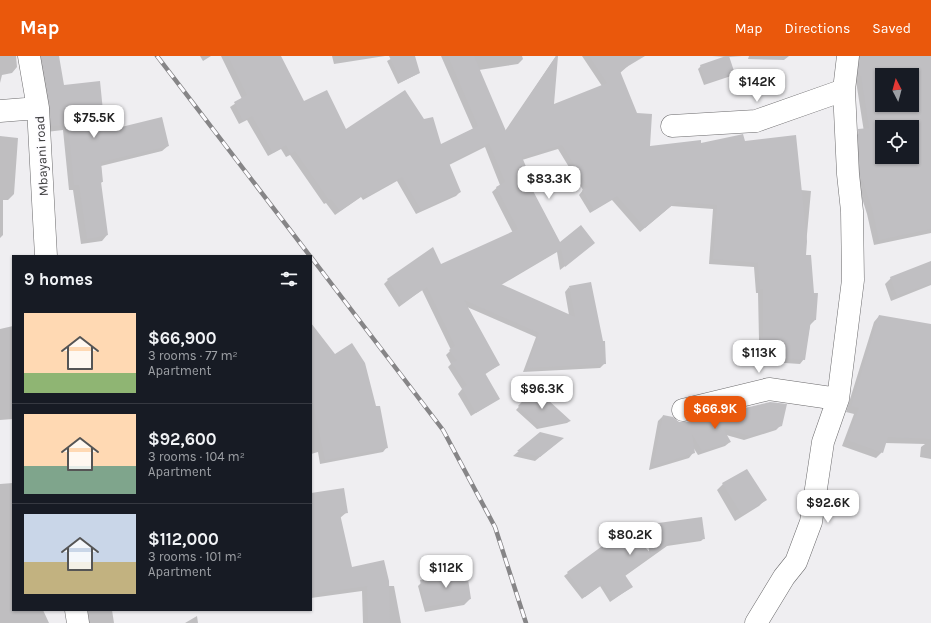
<!DOCTYPE html>
<html lang="en">
<head>
<meta charset="utf-8">
<style>
	body { margin:0; font-family:Karla,sans-serif; background:#242831; color:#f1f3f6; height:100vh; display:flex; flex-direction:column; font-size:15px; white-space:nowrap }
	* { box-sizing:border-box; margin:0 }
	p { font-size:13px; color:#9ea1a6 }
	.icon { flex:none; width:22px; height:22px; fill:none; stroke:currentColor; stroke-width:2; stroke-linecap:round; stroke-linejoin:round }
	.map { position:relative; flex:1; overflow:hidden }
	.side { position:absolute; left:12px; top:199px; width:300px; height:356px; display:flex; flex-direction:column; background:#171b24; border-radius:0px; box-shadow:0 1px 3px #0004 }
	.side>* { flex:none }
	.needle { width:26px; rotate:354deg }
	.buttons { position:absolute; left:875px; top:12px; display:grid; gap:8px }
	.buttons a { display:grid; place-items:center; width:44px; height:44px; border-radius:0px; background:#171b24; box-shadow:0 1px 3px #0004; font-size:20px }
	.price { position:absolute; translate:-50% -34px; padding:0 9px; border-radius:8px; background:#fff; color:#222; font-size:13px; line-height:26px; filter:drop-shadow(0 1px 2px #0008) }
	.price::after { content:''; position:absolute; left:50%; top:24px; width:12px; height:9px; margin-left:-6px; background:inherit; clip-path:polygon(0 0,100% 0,50% 100%) }
	.price.selected { background:#ea580c; color:#fff }
	ul { padding:0; list-style:none }
	li { display:flex; align-items:center; gap:12px; height:100px; padding:0 12px }
	li+li { border-top:1px solid #363941 }
	li span { display:grid; place-items:center; flex:none; width:112px; height:80px; border-radius:0px; color:#555 }
	li>.icon { margin-inline-start:auto }
	span .icon { width:48px; height:48px; fill:#fffc; stroke-width:1 }
	li b { font-size:17px }
	h2 { display:flex; justify-content:space-between; align-items:center; height:48px; padding:0 12px; font-size:17px }
	header { display:flex; align-items:center; gap:24px; box-sizing:border-box; height:56px; padding:0 20px; background:#ea580c; color:#fff }
	header strong { font-size:19px }
	nav { display:flex; gap:22px; margin-inline-start:auto; font-size:14px }
	.map>svg:first-child { display:block }
</style>
</head>
<body>
<header>
<strong>Map</strong>
<nav><a>Map</a><a>Directions</a><a>Saved</a></nav>
</header>
<div class="map">
<svg width="931" height="567" viewBox="0 0 931 567">
	<rect width="100%" height="100%" fill="#efeef1"/>
	<path fill="#0003" fill-rule="evenodd" d="M0 0H16L17 11 12 17 2 19 0 27Z
		M34 0H58L63 30 104 76 168 90 162 95 101 110 102 126 100 128 107 179 102 185 81 188 73 134H69L63 74 46 76Z
		M200 0H211L203 5Z
		M221 0H275L304 47 346 74 440 90 473 73 441 0H522L523 3 518 8 479 14 505 75 556 0H557L553 50 602 30 582 0H622L628 10 620 17 649 91 744 86 801 134 811 135 805 200 813 238H817L815 264 810 269 804 303 800 308 756 305 757 286 759 284 758 237H756L754 211 709 208 713 153 671 150 640 176 612 144 590 157 579 139 583 134 558 93 522 104 526 112 522 116 560 187H594L560 214 557 196 501 229 569 259 565 236 569 231 605 307 600 312 523 316 536 281 467 251 499 309 484 319 498 343 471 360 458 338 462 333 448 311 451 308 446 299 451 294 422 234 399 251 384 228 388 224 441 209 513 177 492 136 500 129 485 91 449 109 460 136 456 140 416 158 397 125 363 144 361 141 335 159 326 147 324 148 290 99 286 101 281 93 268 100 247 64 239 68 230 51 242 43Z
		M332 0H385L334 8Z
		M396 0H414L419 17 398 28 387 5Z
		M712 0H742L728 1 734 17 731 20 704 29 698 13 701 10 727 1Z
		M749 0H789L784 4 748 3Z
		M854 0H905L931 14V177L874 189 867 158 856 123 854 82 859 77 864 76 856 25 854 23ZM882 19H912V49H882ZM882 71H912V101H882Z
		M0 80 18 82 14 138 8 144H3V179L0 182Z
		M931 206V229L891 245 885 228 891 222Z
		M879 260 931 269V403L920 401 921 391 925 388 885 387 882 396 876 402 842 390 854 358 846 356 874 266Z
		M311 268 387 391 383 396 320 408 318 396 311 398Z
		M13 270V363L0 364V273Z
		M535 333 570 365 567 367 537 373 516 354Z
		M663 360 679 367 781 369 776 374 744 384 726 379 730 386 725 390 698 399 693 391V397L689 402 649 414 658 365Z
		M540 377 558 386 535 405 513 400Z
		M13 427V554H43L49 567H0V428Z
		M723 428 765 444 759 450 735 465 717 434Z
		M311 438 347 456 340 462 351 512 383 505 389 530H394L401 567H363L362 535 311 542Z
		M651 469 704 482 701 485 667 490 625 520 629 533 610 546 600 530 582 543 564 520 627 472 649 496 648 472Z
		M424 524 470 543 464 549 425 556 418 530Z
		M86 554H112L114 567H87Z
		M197 560 198 567H185Z"/>
	<path fill="#c0bfc2" fill-rule="evenodd" d="M42 0H59L64 29 100 25 105 75 162 61 169 90 101 106 103 126H101L108 179 87 183 79 129H74L68 69 52 70 50 50Z
		M228 0H281L304 45 327 34 346 73 405 34 424 63 433 61 441 88 478 70 448 0H474L506 75 556 0H558L554 48 607 27 589 0H645L620 15 637 57 652 58 650 90 701 84V87L739 79 743 78 745 85 796 79 807 185 806 199H811L814 237H818L816 264H811L805 304 760 300 761 280 763 281V233H760L758 207 713 203 717 149 676 146 645 172 617 140 594 154 582 134 588 131 562 89 522 101 527 113 522 114 560 186 581 169 595 187 565 211 561 193 501 228 575 261 569 230 591 226 603 285H605L606 308 527 312 539 277 464 244 500 309 485 317 500 343 476 357 462 332 467 329 451 306 457 305 449 294 455 290 427 231 403 247 387 223 433 191 441 208 518 173 496 131 505 126 489 87 449 107 461 136 421 154 402 121 368 140 366 137 340 155 331 143 329 144 295 95 291 98 286 89 273 97 252 60 243 65 234 46 247 39Z
		M389 0H415L420 17 401 26Z
		M726 0H729L735 18 706 27 700 9Z
		M860 0H931V173L879 184 872 152 860 117 858 73 869 72 861 20 858 18ZM882 19H912V49H882ZM882 71H912V101H882Z
		M931 205V227L897 240 890 221Z
		M879 259 931 268V383L888 381 883 397 847 384 859 352 851 350Z
		M311 267 335 298 352 287 365 307 376 350H380L388 392 325 404 311 339Z
		M535 332 571 365 540 371 518 350Z
		M770 346 787 348 782 370 749 380 723 372 731 386 702 395 692 378 695 397 653 410 663 359 673 361 679 366H686Z
		M540 376 564 382 540 401 517 395Z
		M747 413 767 444 742 459 722 427Z
		M344 432 348 457 340 458 352 511 384 504 389 525 390 567H368L367 530 311 538V437Z
		M702 461 705 483 670 487 625 519 633 531 613 543 603 528 585 541 567 516 628 471 651 498V468Z
		M467 516 471 543 425 551 420 524Z"/>
	<g fill="none" stroke-linecap="round" stroke-linejoin="round">
		<defs>
			<path id="street" d="M29 0 38 52 46 200
				M0 55 38 52
				M672 70 756 65 844 34
				M683 354 769 333 838 343
				M76 554 78 567
				M756 567 784 521 796 506 811 466 823 386 838 343 853 224 852 155 848 118 844 34 848 0"/>
		</defs>
		<use href="#street" stroke="#6b6a6c" stroke-width="23"/>
		<use href="#street" stroke="#fff" stroke-width="22"/>
		<defs>
			<path id="rail" d="M157 0 310 200
				M311 201 443 374 495 471 526 567"/>
		</defs>
		<use href="#rail" stroke="#868587" stroke-width="4.5"/>
		<use href="#rail" stroke="#fdfcff" stroke-width="3" stroke-dasharray="9" stroke-linecap="butt"/>
	</g>
	<g text-anchor="middle" stroke-width="3" stroke-linejoin="round" paint-order="stroke">
		<g font-size="13" fill="#3d3d3e" stroke="#fdfcff">
			<text transform="translate(41 100) rotate(-93)" y="5">Mbayani road</text>
		</g>
	</g>
</svg>
<div class="buttons">
<a><svg class="needle" viewBox="-14 -14 28 28"><path d="M0-13l5 13h-10z" fill="#e53935"/><path d="M0 13l5-13h-10z" fill="#9ea1a6"/></svg></a>
<a><svg class="icon" aria-label="locate" viewBox="0 0 24 24"><circle cx="12" cy="12" r="6"/><path d="M12 2v4M12 18v4M2 12h4M18 12h4"/></svg></a>
</div>
<b class="price" style="left:757px;top:47px">$142K</b>
<b class="price" style="left:94px;top:83px">$75.5K</b>
<b class="price" style="left:549px;top:144px">$83.3K</b>
<b class="price" style="left:759px;top:318px">$113K</b>
<b class="price" style="left:542px;top:354px">$96.3K</b>
<b class="price selected" style="left:715px;top:374px">$66.9K</b>
<b class="price" style="left:828px;top:468px">$92.6K</b>
<b class="price" style="left:630px;top:500px">$80.2K</b>
<b class="price" style="left:446px;top:533px">$112K</b>
<section class="side">
<h2>9 homes<svg class="icon" aria-label="filters" viewBox="0 0 24 24"><path d="M4 7h16M4 17h16"/><circle cx="9" cy="7" r="2"/><circle cx="15" cy="17" r="2"/></svg></h2>
<ul>
<li><span style="background:linear-gradient(#ffd9b3 75%,#8fb573 0)"><svg class="icon" aria-label="home" viewBox="0 0 24 24"><path d="M3 11l9-7 9 7M6 9v11h12V9"/></svg></span><div><b>$66,900</b><p>3 rooms · 77 m²</p><p>Apartment</p></div></li>
<li><span style="background:linear-gradient(#ffd9b3 65%,#7fa58c 0)"><svg class="icon" aria-label="home" viewBox="0 0 24 24"><path d="M3 11l9-7 9 7M6 9v11h12V9"/></svg></span><div><b>$92,600</b><p>3 rooms · 104 m²</p><p>Apartment</p></div></li>
<li><span style="background:linear-gradient(#c9d6e8 60%,#c2b280 0)"><svg class="icon" aria-label="home" viewBox="0 0 24 24"><path d="M3 11l9-7 9 7M6 9v11h12V9"/></svg></span><div><b>$112,000</b><p>3 rooms · 101 m²</p><p>Apartment</p></div></li>
</ul>
</section>
</div>
</body>
</html>
